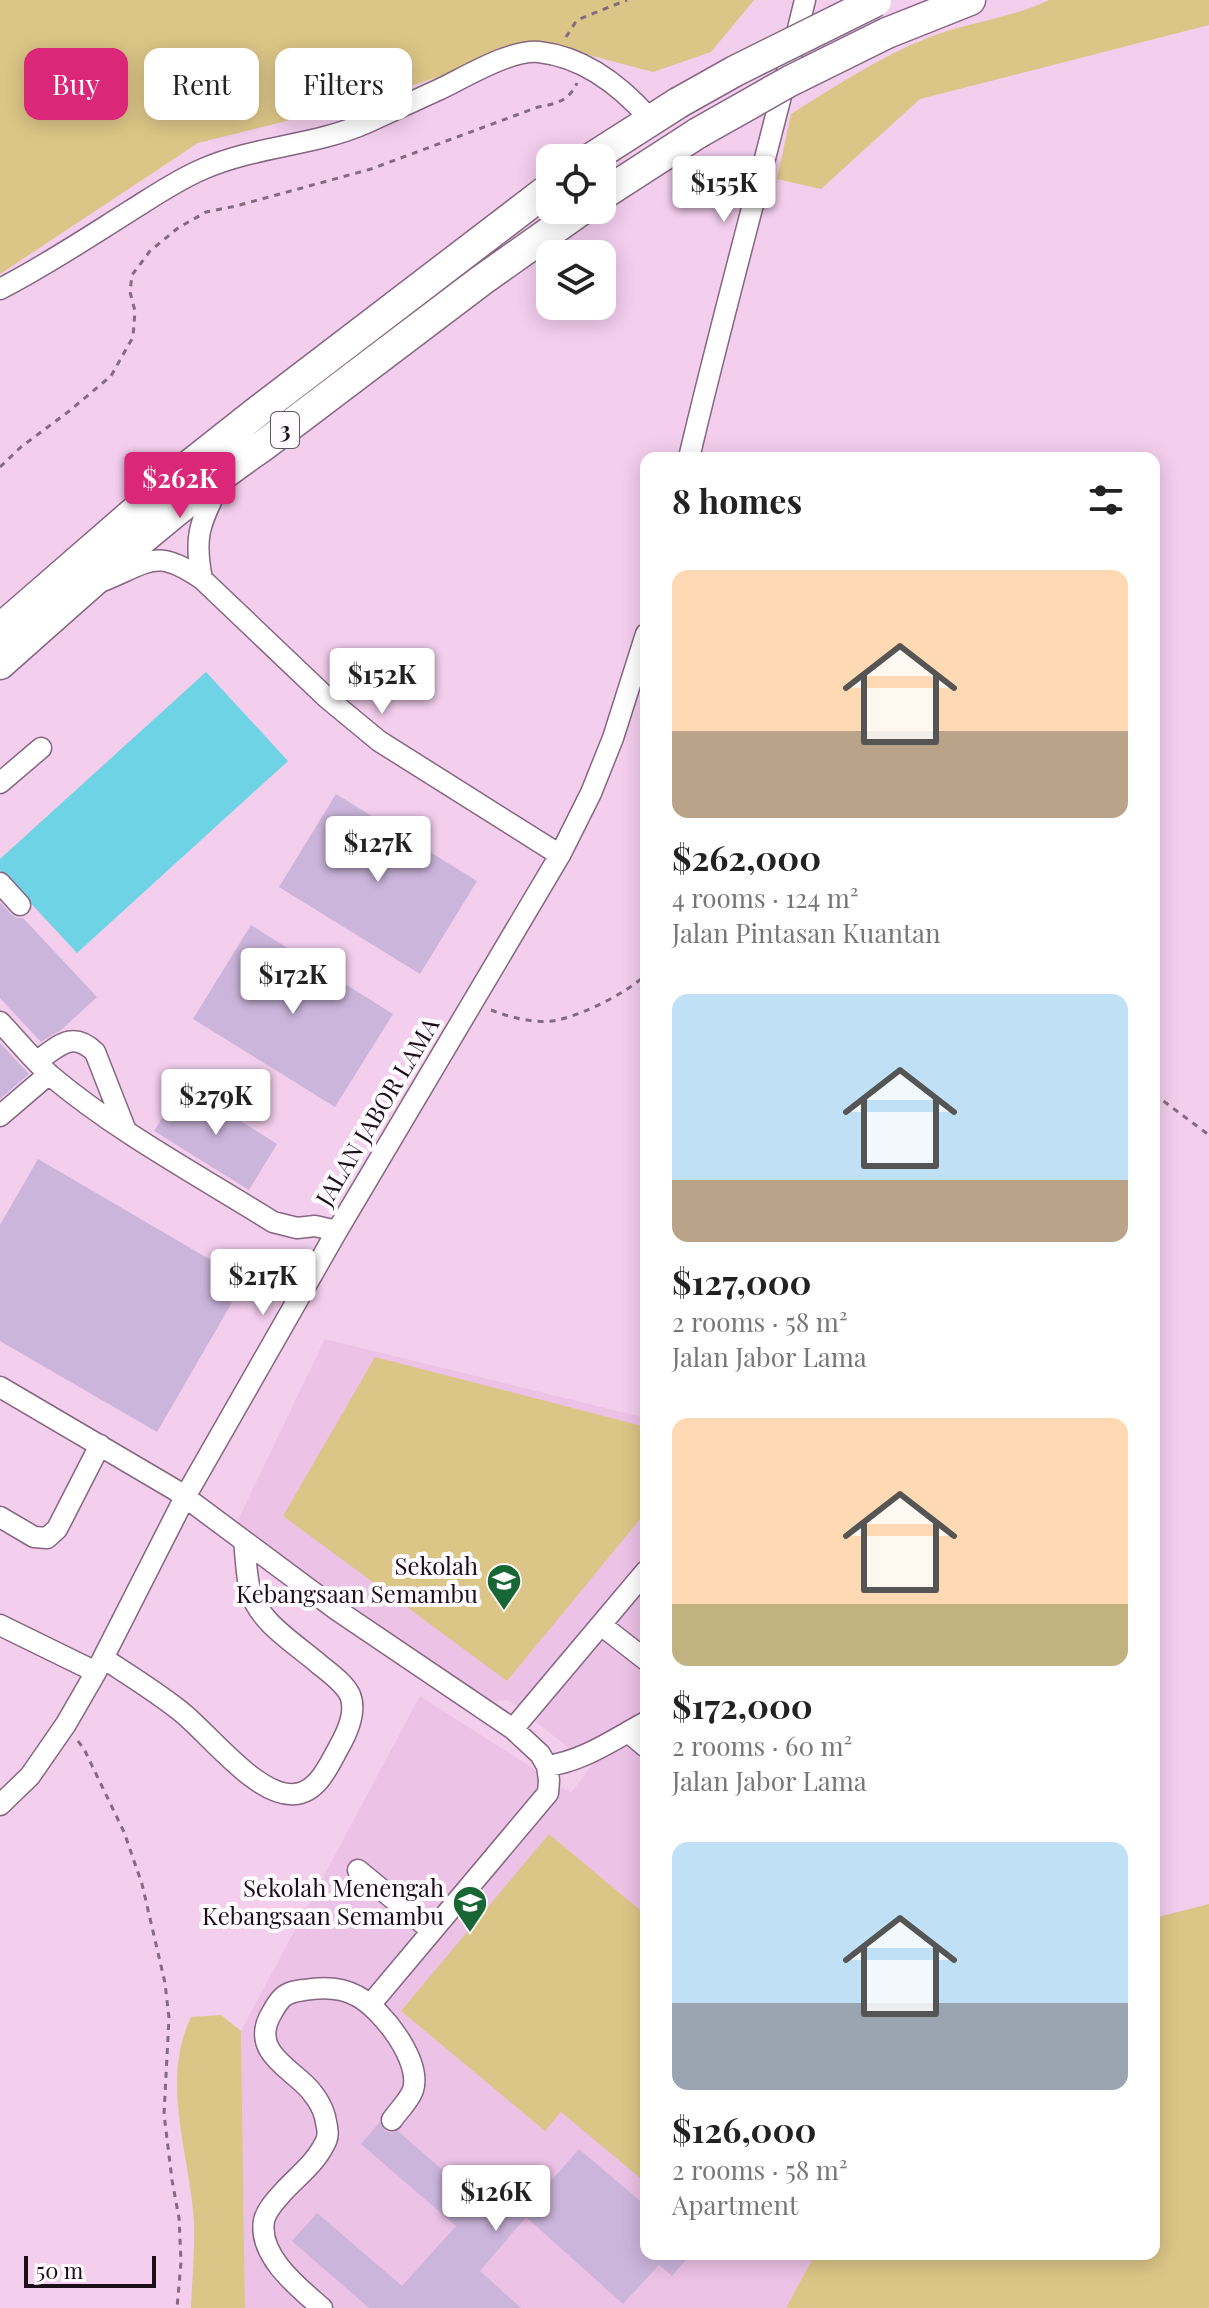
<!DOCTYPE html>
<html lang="en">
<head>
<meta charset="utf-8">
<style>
	body { margin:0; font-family:"Playfair Display",serif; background:#f2f2f2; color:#222; height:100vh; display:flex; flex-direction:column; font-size:30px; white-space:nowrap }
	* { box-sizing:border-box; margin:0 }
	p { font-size:26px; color:#767676 }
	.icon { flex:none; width:44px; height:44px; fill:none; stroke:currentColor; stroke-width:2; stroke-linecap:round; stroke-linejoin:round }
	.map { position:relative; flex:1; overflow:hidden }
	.panel { position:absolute; left:640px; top:452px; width:520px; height:1808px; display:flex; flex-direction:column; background:#fff; border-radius:16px; box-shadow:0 4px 20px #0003 }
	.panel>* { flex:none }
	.hud { position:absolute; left:24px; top:48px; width:496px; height:72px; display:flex; gap:16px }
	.controls { position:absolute; left:536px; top:144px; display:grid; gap:16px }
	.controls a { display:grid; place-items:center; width:80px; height:80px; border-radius:16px; background:#fff; box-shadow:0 4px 20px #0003; font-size:40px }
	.scale { position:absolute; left:24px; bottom:20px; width:132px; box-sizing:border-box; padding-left:8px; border:4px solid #1c0f1a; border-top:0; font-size:22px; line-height:28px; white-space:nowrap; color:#1c0f1a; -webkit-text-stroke:6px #fffbfe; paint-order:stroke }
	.price { position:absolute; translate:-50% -68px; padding:0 18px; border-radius:8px; background:#fff; color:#222; font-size:26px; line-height:52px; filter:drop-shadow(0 2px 4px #0008) }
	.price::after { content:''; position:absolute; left:50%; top:48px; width:24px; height:18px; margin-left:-12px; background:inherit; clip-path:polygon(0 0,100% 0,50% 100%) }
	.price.selected { background:#db2777; color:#fff }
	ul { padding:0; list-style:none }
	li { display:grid; align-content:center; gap:16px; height:424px; padding:0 32px }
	li span { display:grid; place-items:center; height:248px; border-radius:16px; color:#555 }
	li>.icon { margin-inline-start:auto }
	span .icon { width:144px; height:144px; fill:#fffc; stroke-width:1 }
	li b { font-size:34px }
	h2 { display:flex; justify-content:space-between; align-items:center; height:96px; padding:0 32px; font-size:34px }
	.pill { padding:0 28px; border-radius:16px; background:#fff; box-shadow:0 4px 20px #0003; font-size:28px; line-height:72px }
	.pill.selected { background:#db2777; color:#fff }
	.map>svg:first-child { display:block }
</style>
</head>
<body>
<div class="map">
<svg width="1209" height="2308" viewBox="0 0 1209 2308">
	<rect width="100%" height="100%" fill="#f3ceed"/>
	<path fill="#edc2e7" d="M325 1339 646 1418V2254H815L786 2308H245L241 2031 420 1696 571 1793 591 1766 509 1700 487 1701 236 1524Z"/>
	<path fill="#dcc687" d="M0 0H754L711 52 653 72 543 43 355 104 198 143 0 274Z
		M1049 0H1209V25L920 99 821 189 777 179 791 114C834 87 878 58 925 39 965 22 1010 19 1049 0Z
		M375 1357 646 1427V1512L507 1681 283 1516Z
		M549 1834 646 1915V2183L561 2112 545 2131 401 2011Z
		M1209 1904V2308H786L815 2254H1154V1918Z
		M221 2015 241 2031 245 2308H191C192 2280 195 2250 194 2222 190 2154 160 2082 191 2017Z"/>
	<path fill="#6fd3e6" d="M206 672 288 761 77 953 0 870V859Z"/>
	<path fill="#cbb5db" d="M336 794 477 881 420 974 279 887Z
		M0 902 11 914 17 918H23L97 997 61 1030 41 1042 0 998Z
		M251 925 393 1014 335 1107 193 1019Z
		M0 1043 29 1074 0 1099Z
		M183 1085 277 1144 249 1190 154 1131Z
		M38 1159 245 1280 157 1432 0 1341V1225Z
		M380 2122 385 2131 391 2133 398 2131 480 2203 516 2164 544 2189 579 2149 646 2206V2254H691L672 2276 659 2265 623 2304 526 2217 480 2271 521 2308H369L292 2241 317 2213 402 2286 456 2226 361 2144Z"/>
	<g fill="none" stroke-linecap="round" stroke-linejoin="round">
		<defs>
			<path id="minor" d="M0 289C45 266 87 238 130 211 154 196 177 180 203 169 255 146 314 146 366 123 390 112 414 101 438 90 464 78 510 49 539 52 584 57 621 86 650 119
				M689 458C725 305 768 153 805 0
				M202 579C193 533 201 522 221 481
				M105 580C151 561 157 548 202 579L327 698 379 741 560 855
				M0 783 41 748
				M0 883 20 905
				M0 1022C17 1040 33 1060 51 1076 119 1133 198 1175 273 1222L297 1228 315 1226 337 1231
				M37 1061C59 1046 72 1030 95 1052L126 1131
				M0 1116 49 1074
				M0 1387 177 1491 337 1610 513 1729 540 1754 547 1766 549 1780 548 1793 370 2005
				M0 1517 34 1537 47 1538 57 1529 100 1445
				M0 1625 96 1672
				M601 1625 646 1660
				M103 1658C129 1675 155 1691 179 1710 208 1732 257 1798 295 1794 318 1792 329 1765 339 1747 347 1733 357 1712 350 1695 344 1683 330 1673 320 1665 296 1644 258 1622 250 1590 246 1574 246 1557 244 1541
				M513 1729 646 1571
				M628 1732 646 1747
				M547 1766C584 1761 614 1739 646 1722
				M0 1805 30 1776 66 1724 96 1672 185 1497 337 1231 560 855 591 793 613 738 646 634
				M358 1870 432 1931
				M322 2308C299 2288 258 2256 264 2221 266 2210 277 2199 284 2191 298 2176 315 2163 324 2145 329 2137 328 2131 326 2122 324 2107 313 2091 301 2081 282 2064 255 2048 269 2018 273 2011 276 2004 282 1998 288 1992 296 1991 304 1990 322 1987 341 1987 357 1996 382 2009 422 2061 413 2090 409 2101 398 2111 392 2120"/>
			<path id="highway" d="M887 33 970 0
				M592 158 678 103
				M602 195 698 133
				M0 629 176 476 257 412 550 188
				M0 664C84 590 167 512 260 448L482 280 581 210"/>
		</defs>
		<use href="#minor" stroke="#866682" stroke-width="23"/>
		<use href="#highway" stroke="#866682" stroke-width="33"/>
		<path stroke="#846b80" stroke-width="3" stroke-dasharray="6 6" stroke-linecap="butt" d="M566 37 577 20 627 0
			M0 467 21 447 68 412 111 376 133 337 135 311 130 292 132 275 150 251 178 228 206 212 236 206 371 169 538 107C556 104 569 101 577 83
			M491 1010C509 1017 538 1025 558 1020 587 1013 624 994 646 975
			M1154 1094 1209 1135
			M78 1741 85 1751 124 1832 142 1884 165 1983 169 2018 164 2114 172 2180 179 2218 181 2262 177 2308"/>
		<use href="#minor" stroke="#fff" stroke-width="20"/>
		<use href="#highway" stroke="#fff" stroke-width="30"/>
		<defs>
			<path id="highway-bridge" d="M678 103 735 71 876 1
				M698 133 790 81 887 33"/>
		</defs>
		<use href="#highway-bridge" stroke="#866682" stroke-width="33" stroke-linecap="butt"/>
		<use href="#highway-bridge" stroke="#fff" stroke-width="30"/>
	</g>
	<defs>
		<symbol id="school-pin" viewBox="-11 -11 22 30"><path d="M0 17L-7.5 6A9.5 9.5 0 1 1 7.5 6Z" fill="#196635" stroke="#fffbfe"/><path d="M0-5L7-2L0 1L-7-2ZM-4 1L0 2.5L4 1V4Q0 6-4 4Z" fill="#fff"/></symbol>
	</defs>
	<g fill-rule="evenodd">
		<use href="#school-pin" x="484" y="1561" width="40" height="54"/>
		<use href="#school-pin" x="450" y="1883" width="40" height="54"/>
	</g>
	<g text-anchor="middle" stroke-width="8" stroke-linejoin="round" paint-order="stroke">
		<rect fill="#fffbfe" stroke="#60565e" stroke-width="2" x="271" y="412" width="28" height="36" rx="6"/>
		<g font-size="22" font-weight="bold" fill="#1c0f1a">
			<text x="285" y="438">3</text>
		</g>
		<g font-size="24" fill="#1c0f1a" stroke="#fffbfe">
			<text transform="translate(378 1112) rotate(-59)" y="8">JALAN JABOR LAMA</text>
		</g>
		<g font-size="24" fill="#1c0f1a" stroke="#fffbfe" text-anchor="end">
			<text x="478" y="1575">Sekolah<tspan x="478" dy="28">Kebangsaan Semambu</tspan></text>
			<text x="444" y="1897">Sekolah Menengah<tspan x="444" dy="28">Kebangsaan Semambu</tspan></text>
		</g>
	</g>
</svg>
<div class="controls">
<a><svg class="icon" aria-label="locate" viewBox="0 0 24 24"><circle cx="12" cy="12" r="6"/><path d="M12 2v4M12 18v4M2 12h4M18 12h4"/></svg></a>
<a><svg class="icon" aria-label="layers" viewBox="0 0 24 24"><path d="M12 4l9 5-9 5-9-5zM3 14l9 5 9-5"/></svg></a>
</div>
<div class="scale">50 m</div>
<b class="price" style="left:724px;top:224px">$155K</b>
<b class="price selected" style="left:180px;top:520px">$262K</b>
<b class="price" style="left:382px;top:716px">$152K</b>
<b class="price" style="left:378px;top:884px">$127K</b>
<b class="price" style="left:293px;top:1016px">$172K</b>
<b class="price" style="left:216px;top:1137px">$279K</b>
<b class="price" style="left:263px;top:1317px">$217K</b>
<b class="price" style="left:496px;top:2233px">$126K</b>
<div class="hud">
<a class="pill selected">Buy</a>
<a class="pill">Rent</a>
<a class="pill">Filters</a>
</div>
<section class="panel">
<h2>8 homes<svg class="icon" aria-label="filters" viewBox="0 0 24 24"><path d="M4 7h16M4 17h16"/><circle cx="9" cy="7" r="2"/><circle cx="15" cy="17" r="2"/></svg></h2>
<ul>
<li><span style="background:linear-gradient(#ffd9b3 65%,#b9a48a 0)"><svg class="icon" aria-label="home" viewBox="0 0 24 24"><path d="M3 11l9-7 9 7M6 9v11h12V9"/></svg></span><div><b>$262,000</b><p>4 rooms · 124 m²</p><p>Jalan Pintasan Kuantan</p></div></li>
<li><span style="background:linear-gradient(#bfe0f5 75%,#b9a48a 0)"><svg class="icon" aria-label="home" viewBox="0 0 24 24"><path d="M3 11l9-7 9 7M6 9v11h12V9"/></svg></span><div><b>$127,000</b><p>2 rooms · 58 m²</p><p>Jalan Jabor Lama</p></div></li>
<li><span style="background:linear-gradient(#ffd9b3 75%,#c2b280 0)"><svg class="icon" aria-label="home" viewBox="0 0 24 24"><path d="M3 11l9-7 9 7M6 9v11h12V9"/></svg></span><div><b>$172,000</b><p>2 rooms · 60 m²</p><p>Jalan Jabor Lama</p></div></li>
<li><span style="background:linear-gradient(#bfe0f5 65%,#9aa5b1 0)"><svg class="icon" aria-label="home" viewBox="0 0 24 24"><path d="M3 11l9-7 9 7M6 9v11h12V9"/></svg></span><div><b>$126,000</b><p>2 rooms · 58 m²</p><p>Apartment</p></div></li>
</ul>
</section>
</div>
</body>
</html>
